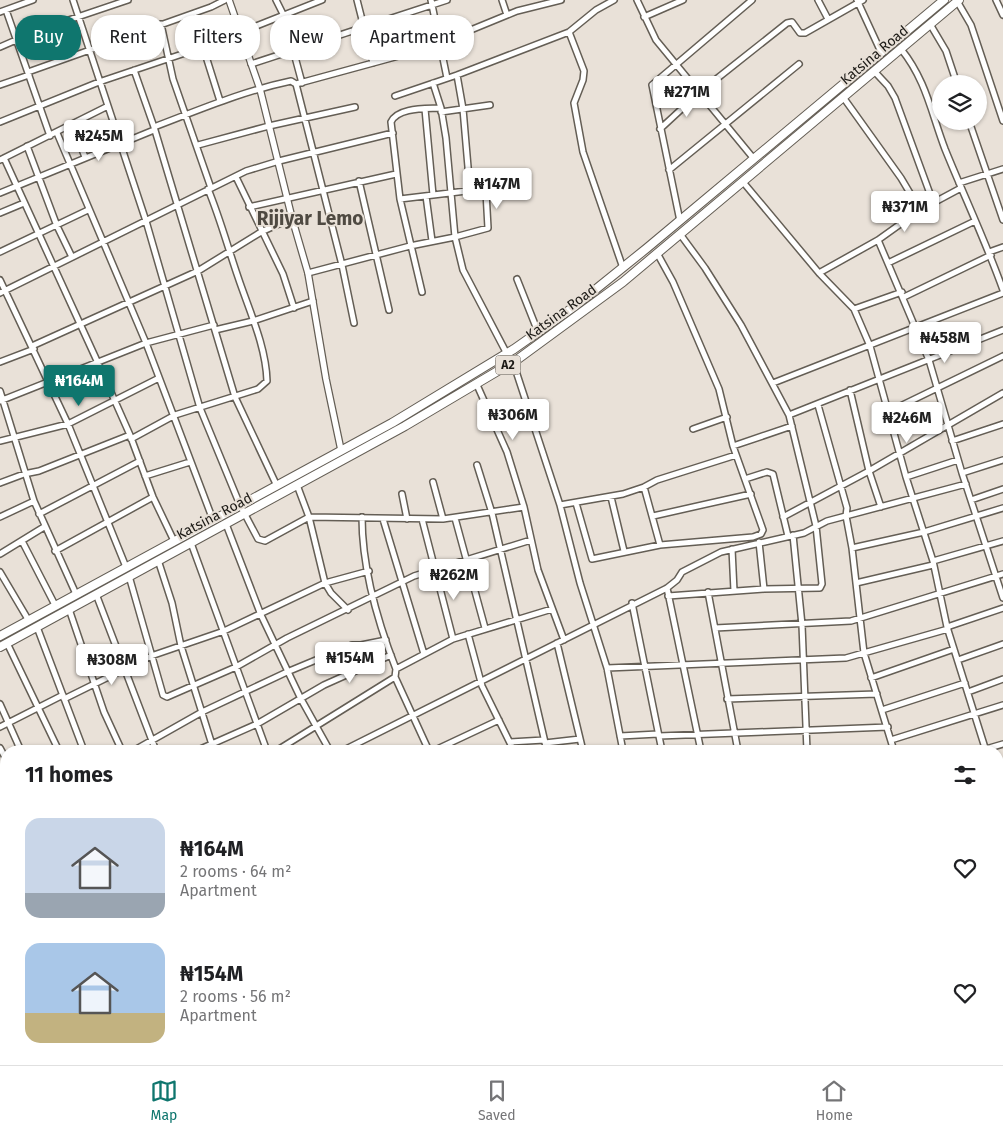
<!DOCTYPE html>
<html lang="en">
<head>
<meta charset="utf-8">
<style>
	body { margin:0; font-family:"Fira Sans",sans-serif; background:#f2f2f2; color:#202124; height:100vh; display:flex; flex-direction:column; font-size:19px; white-space:nowrap }
	* { box-sizing:border-box; margin:0 }
	p { font-size:16px; color:#757577 }
	.icon { flex:none; width:28px; height:28px; fill:none; stroke:currentColor; stroke-width:2; stroke-linecap:round; stroke-linejoin:round }
	.map { position:relative; flex:1; overflow:hidden }
	.details { position:absolute; left:0px; top:745px; width:1004px; height:320px; display:flex; flex-direction:column; background:#fff; border-radius:20px 20px 0 0; box-shadow:0 1px 4px #0004 }
	.details>* { flex:none }
	.banner { position:absolute; left:15px; top:15px; width:500px; height:45px; display:flex; gap:10px }
	.controls { position:absolute; left:932px; top:75px; display:grid; gap:10px }
	.controls a { display:grid; place-items:center; width:55px; height:55px; border-radius:50%; background:#fff; box-shadow:0 1px 4px #0004; font-size:25px }
	.price { position:absolute; translate:-50% -42px; padding:0 11px; border-radius:5px; background:#fff; color:#222; font-size:16px; line-height:32px; filter:drop-shadow(0 1px 2px #0008) }
	.price::after { content:''; position:absolute; left:50%; top:30px; width:15px; height:11px; margin-left:-8px; background:inherit; clip-path:polygon(0 0,100% 0,50% 100%) }
	.price.selected { background:#0f766e; color:#fff }
	ul { padding:0; list-style:none }
	li { display:flex; align-items:center; gap:15px; height:125px; padding:0 25px }
	li span { display:grid; place-items:center; flex:none; width:140px; height:100px; border-radius:15px; color:#555 }
	li>.icon { margin-inline-start:auto }
	span .icon { width:60px; height:60px; fill:#fffc; stroke-width:1 }
	li b { font-size:21px }
	h2 { display:flex; justify-content:space-between; align-items:center; height:60px; padding:0 25px; font-size:21px }
	.pill { padding:0 18px; border-radius:20px; background:#fff; box-shadow:0 1px 4px #0004; font-size:18px; line-height:45px }
	.pill.selected { background:#0f766e; color:#fff }
	.dock { display:flex; justify-content:space-around; align-items:center; height:70px; border-top:1px solid #e0e0e0; background:#fff; font-size:14px; color:#757577 }
	.dock a { display:grid; justify-items:center; gap:2px }
	.dock .selected { color:#0f766e }
	.map>svg:first-child { display:block }
</style>
</head>
<body>
<div class="map">
<svg width="1003" height="1065" viewBox="0 0 1003 1065">
	<rect width="100%" height="100%" fill="#e9e1d8"/>
	<g fill="none" stroke-linecap="round" stroke-linejoin="round">
		<defs>
			<path id="minor" d="M73 0 146 221 200 408 240 505 258 539 265 541 309 517 443 519 524 507
				M276 0 284 16 302 83
				M357 0 373 63
				M431 0 447 78
				M502 0 507 15
				M637 0 656 40 754 159
				M818 0 828 19
				M857 0 881 52
				M996 0 1003 15
				M957 1 971 25 1003 121
				M6 10 50 136
				M0 12 33 0
				M644 17 683 0
				M161 24 173 79 211 188
				M930 24 946 51 957 84
				M569 32 584 71 583 80 574 103 583 152 623 268
				M0 47 39 30 128 0
				M203 47 220 101
				M901 49C926 80 931 112 945 149 964 196 986 242 1003 290
				M251 64 447 0
				M134 70 154 127 235 397 277 486
				M874 71 888 86 895 98 933 202
				M28 72 211 7 225 0
				M457 75 463 109 470 190
				M433 83 441 108 446 138 455 237 463 270 507 354
				M296 84 342 265 354 323
				M0 85 29 75
				M395 96 457 75 569 32 596 10 614 0
				M843 97 901 178 920 210
				M425 109 433 195
				M441 112 490 105
				M969 121 1003 220
				M0 122 99 82 203 47 322 0
				M72 124 85 157
				M154 127C199 110 243 91 291 81L296 84 406 54 439 43 517 11 561 0
				M660 129 700 92 787 23 792 22 800 33H805L863 0
				M57 133 146 343 213 520
				M198 145 269 126 355 107
				M27 146 57 226 72 257
				M4 158 98 363 130 435 153 497 174 541
				M0 160 108 106
				M669 170 799 64
				M236 177 283 274 294 308
				M359 181 389 310
				M743 182 819 273 854 309 870 346 906 477 933 561 947 627 986 751
				M959 183 1003 169
				M0 193 154 130
				M426 196 432 241
				M249 207 396 174
				M0 213 24 203
				M680 221 652 85 752 0
				M878 240 929 360 962 473 1003 598
				M0 252 88 210
				M989 252 1003 247
				M888 263 975 221
				M308 273 410 246 455 237 488 228 486 192 483 189 400 199
				M819 273 878 240 920 210 961 188
				M517 279 538 332
				M0 280 68 424 126 567
				M422 292 400 199 391 122C398 107 426 109 441 108
				M0 293 246 171 279 161 393 133
				M904 297 991 255
				M854 309 902 292
				M215 330 253 321 313 301
				M32 346 198 271 261 232 292 218
				M0 362 34 349
				M513 362 560 505 580 583 607 668 623 751
				M773 383 1003 293
				M477 385 507 452 524 507 538 570 564 640
				M850 390 869 471 881 507
				M0 391 34 501 76 594
				M0 401 146 343 214 325
				M818 405 847 508 846 516 852 548 864 653 894 751
				M888 412 1003 356
				M789 415 1003 330
				M693 429 727 417
				M131 439 175 415 258 389 267 381C266 346 249 310 238 277 228 248 220 218 208 189
				M0 441 68 424 159 378
				M952 441 1003 424
				M733 446 792 426
				M477 465 492 513 547 751
				M962 473 1003 460
				M145 476 190 462
				M906 477 958 460
				M745 479 767 472 773 474 788 536
				M433 482 443 519
				M0 483 24 474 39 471 130 435
				M297 485 309 517 325 583 331 593 348 610
				M644 487 660 545
				M402 494 407 519
				M611 497 624 551
				M971 500 1003 489
				M576 503 592 559 660 545 753 537 761 534 763 530 733 446 719 389 673 282 657 253
				M560 505 623 494 644 487 657 480 736 455
				M39 514 140 461
				M653 516 751 494
				M0 517 34 501
				M362 517C362 567 378 623 396 669L395 677 429 751
				M783 517 869 471 1003 393
				M455 518 485 628
				M383 519 424 654
				M422 519 453 639
				M226 524 261 615 301 699 330 751
				M793 535 802 625 807 751
				M22 541 55 605
				M759 542 764 589
				M191 543 267 751
				M852 548 924 532 1003 508
				M732 549 734 591
				M55 551 153 497
				M0 554 44 527
				M158 560 172 603 181 646 214 751
				M933 561 1003 541
				M0 572 29 621
				M129 576 163 695 167 697 236 667 287 638 414 576 531 540
				M856 583 933 565
				M667 588 701 751
				M708 592 738 751
				M96 594 156 751
				M668 596 764 589 820 588 822 584 816 526 789 415 741 325 705 268 680 234
				M632 603 662 751
				M69 609 104 712 122 751
				M37 627 84 751
				M947 627 1003 608
				M715 628 851 621 1003 574
				M468 634 482 686 514 751
				M7 643 59 751
				M557 643 583 751
				M958 660 1003 644
				M607 668 846 658 948 629
				M396 669 453 639 552 609
				M871 678 954 649
				M968 692 1003 679
				M64 699 151 656 224 631 325 583 369 571
				M727 699 877 694
				M0 704 21 751
				M882 710 965 683
				M0 727 63 695
				M620 736 658 734
				M659 736 888 727
				M891 740 1003 705
				M510 742 544 740
				M545 743 580 739
				M0 748 6 759
				M133 751 202 712 287 672 352 645H361L386 640
				M196 751 257 724 324 685 391 655
				M276 751 395 677
				M342 751 667 588 677 580 682 572 721 552 804 533 827 521 966 484
				M433 751 499 720
				M979 751 1003 744
				M998 783 1003 781
				M998 792 1003 810
				M998 819 1003 817
				M0 821 6 833
				M998 857 1003 855
				M998 894 1003 892
				M0 897 6 911
				M0 922 6 920
				M998 932 1003 930
				M0 976 6 992
				M998 1015 1003 1035
				M0 1043 6 1042
				M29 1059 31 1065
				M62 1059 63 1065
				M97 1059 98 1065
				M132 1059 134 1065
				M168 1059V1065
				M239 1059 240 1065
				M246 1059 258 1065
				M270 1059 274 1065
				M310 1059 313 1065
				M354 1059 358 1065
				M398 1059 401 1065
				M441 1059 445 1065
				M486 1059 489 1065
				M517 1059 519 1065
				M557 1059 559 1065
				M597 1059 599 1065
				M641 1059 644 1065
				M683 1059 686 1065
				M724 1059 727 1065
				M766 1059 769 1065
				M813 1059 815 1065
				M890 1059 891 1065
				M929 1059 931 1065
				M850 1063 864 1059
				M0 1065 23 1059
				M196 1065 203 1062
				M291 1065 301 1059
				M960 1065 969 1063"/>
			<path id="tertiary" d="M229 0 260 89 292 218 308 273 326 379 341 450"/>
			<path id="trunk" d="M0 636 392 423 514 349 575 306 647 248 944 0
				M0 647 405 426 518 359 623 282 959 0"/>
		</defs>
		<use href="#minor" stroke="#645e55" stroke-width="8"/>
		<use href="#tertiary" stroke="#645e55" stroke-width="8"/>
		<use href="#trunk" stroke="#645e55" stroke-width="10"/>
		<use href="#minor" stroke="#fff" stroke-width="5"/>
		<use href="#tertiary" stroke="#fff" stroke-width="5.5"/>
		<use href="#trunk" stroke="#fff" stroke-width="8"/>
	</g>
	<g text-anchor="middle" stroke-width="4" stroke-linejoin="round" paint-order="stroke">
		<rect fill="#e9e1d8" stroke="#5a5650" stroke-width="1" x="495.5" y="355.5" width="25" height="19" rx="4"/>
		<g font-size="12" font-weight="bold" fill="#1c1a16">
			<text x="508" y="369">A2</text>
		</g>
		<g font-size="14" fill="#1c1a16" stroke="#e9e1d8">
			<text transform="translate(874 55) rotate(-40)" y="5">Katsina Road</text>
			<text transform="translate(561 312) rotate(-36)" y="5">Katsina Road</text>
			<text transform="translate(214 516) rotate(-28)" y="5">Katsina Road</text>
		</g>
		<g font-size="19" font-weight="bold" fill="#4f4a42" stroke="#e9e1d8">
			<text x="310" y="225">Rijiyar Lemo</text>
		</g>
	</g>
</svg>
<div class="controls">
<a><svg class="icon" aria-label="layers" viewBox="0 0 24 24"><path d="M12 4l9 5-9 5-9-5zM3 14l9 5 9-5"/></svg></a>
</div>
<b class="price" style="left:687px;top:118px">₦271M</b>
<b class="price" style="left:99px;top:162px">₦245M</b>
<b class="price" style="left:497px;top:210px">₦147M</b>
<b class="price" style="left:905px;top:233px">₦371M</b>
<b class="price" style="left:945px;top:364px">₦458M</b>
<b class="price selected" style="left:79px;top:407px">₦164M</b>
<b class="price" style="left:513px;top:441px">₦306M</b>
<b class="price" style="left:907px;top:444px">₦246M</b>
<b class="price" style="left:454px;top:601px">₦262M</b>
<b class="price" style="left:350px;top:684px">₦154M</b>
<b class="price" style="left:112px;top:686px">₦308M</b>
<div class="banner">
<a class="pill selected">Buy</a>
<a class="pill">Rent</a>
<a class="pill">Filters</a>
<a class="pill">New</a>
<a class="pill">Apartment</a>
</div>
<section class="details">
<h2>11 homes<svg class="icon" aria-label="filters" viewBox="0 0 24 24"><path d="M4 7h16M4 17h16"/><circle cx="9" cy="7" r="2"/><circle cx="15" cy="17" r="2"/></svg></h2>
<ul>
<li><span style="background:linear-gradient(#c9d6e8 75%,#9aa5b1 0)"><svg class="icon" aria-label="home" viewBox="0 0 24 24"><path d="M3 11l9-7 9 7M6 9v11h12V9"/></svg></span><div><b>₦164M</b><p>2 rooms · 64 m²</p><p>Apartment</p></div><svg class="icon" aria-label="heart" viewBox="0 0 24 24"><path d="M12 20l-8-8c-3-5 5-10 8-4 3-6 11-1 8 4z"/></svg></li>
<li><span style="background:linear-gradient(#a9c7e8 70%,#c2b280 0)"><svg class="icon" aria-label="home" viewBox="0 0 24 24"><path d="M3 11l9-7 9 7M6 9v11h12V9"/></svg></span><div><b>₦154M</b><p>2 rooms · 56 m²</p><p>Apartment</p></div><svg class="icon" aria-label="heart" viewBox="0 0 24 24"><path d="M12 20l-8-8c-3-5 5-10 8-4 3-6 11-1 8 4z"/></svg></li>
</ul>
</section>
</div>
<nav class="dock">
<a class="selected"><svg class="icon" aria-label="map" viewBox="0 0 24 24"><path d="M3 6l6-2 6 2 6-2v14l-6 2-6-2-6 2zM9 4v14M15 6v14"/></svg>Map</a>
<a><svg class="icon" aria-label="saved" viewBox="0 0 24 24"><path d="M7 4h10v16l-5-4-5 4z"/></svg>Saved</a>
<a><svg class="icon" aria-label="home" viewBox="0 0 24 24"><path d="M3 11l9-7 9 7M6 9v11h12V9"/></svg>Home</a>
</nav>
</body>
</html>
